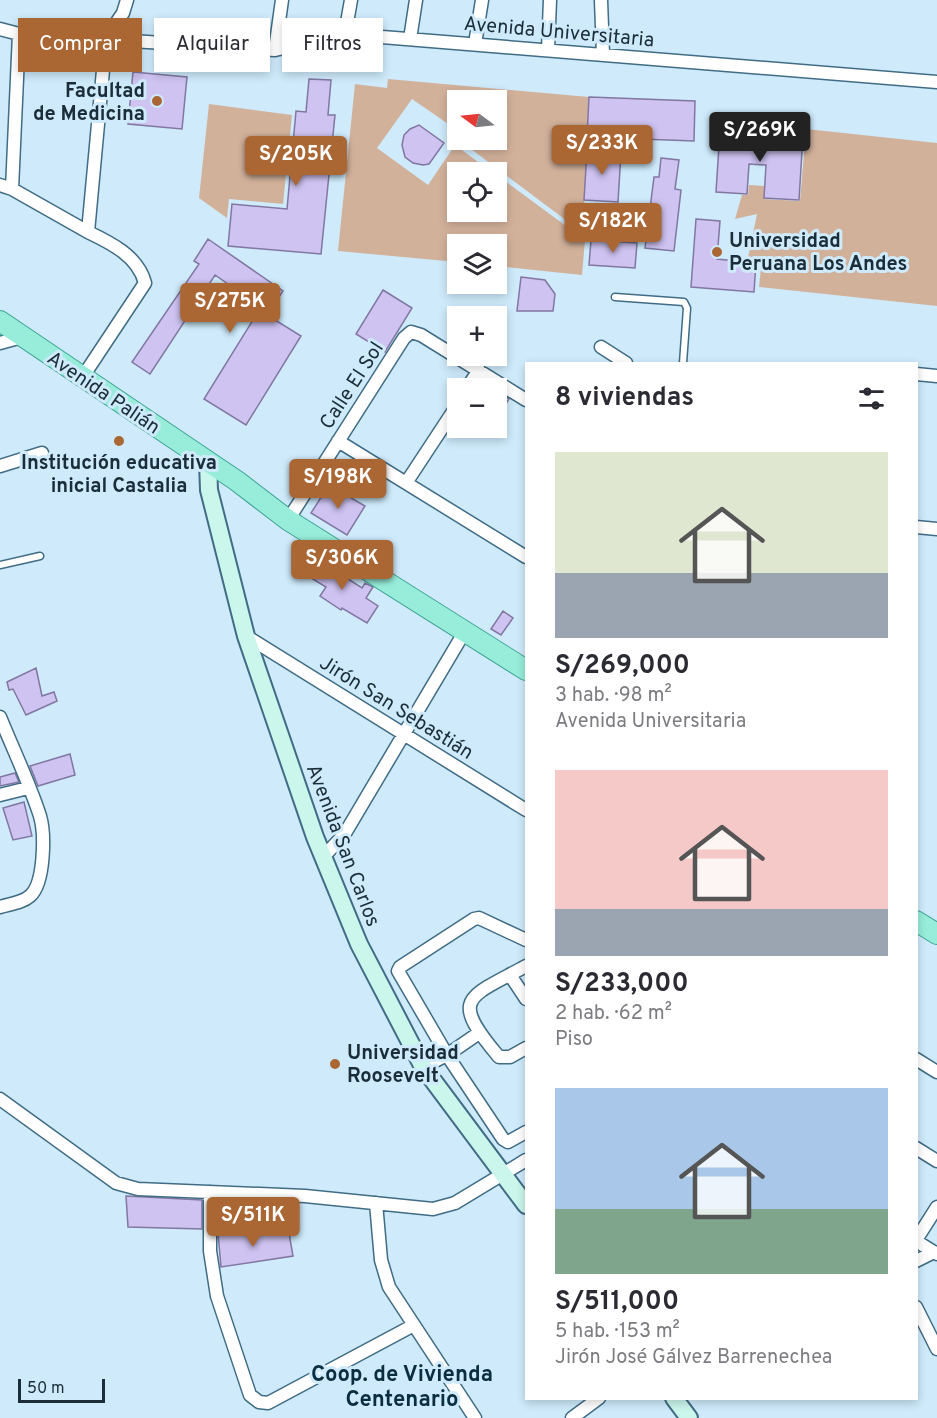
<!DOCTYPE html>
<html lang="es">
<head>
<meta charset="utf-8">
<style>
	body { margin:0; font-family:Overpass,sans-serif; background:#f7f7f7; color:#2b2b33; height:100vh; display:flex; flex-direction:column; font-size:22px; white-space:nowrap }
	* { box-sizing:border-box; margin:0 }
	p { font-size:20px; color:#7c7c81 }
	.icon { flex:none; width:33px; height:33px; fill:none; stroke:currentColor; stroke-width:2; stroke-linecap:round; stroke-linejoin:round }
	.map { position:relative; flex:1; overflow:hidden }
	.sheet { position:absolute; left:525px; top:362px; width:393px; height:1038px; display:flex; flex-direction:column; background:#fff; border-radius:0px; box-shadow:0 3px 9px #0003 }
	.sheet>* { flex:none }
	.hud { position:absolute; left:18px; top:18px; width:417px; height:54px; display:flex; gap:12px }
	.needle { width:39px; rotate:285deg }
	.buttons { position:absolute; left:447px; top:90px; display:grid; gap:12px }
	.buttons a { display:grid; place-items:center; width:60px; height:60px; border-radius:0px; background:#fff; box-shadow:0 3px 9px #0003; font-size:30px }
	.scale { position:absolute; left:18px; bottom:15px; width:87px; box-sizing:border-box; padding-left:6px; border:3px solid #1a2d38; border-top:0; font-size:16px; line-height:21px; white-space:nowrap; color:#1a2d38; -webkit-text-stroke:4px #ceeafb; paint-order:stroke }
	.price { position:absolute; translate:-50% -51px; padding:0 14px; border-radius:6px; background:#aa6734; color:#fff; font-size:20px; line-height:39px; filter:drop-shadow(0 2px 3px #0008) }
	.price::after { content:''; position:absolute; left:50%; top:36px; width:18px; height:14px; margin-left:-9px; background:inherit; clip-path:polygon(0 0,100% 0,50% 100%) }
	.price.current { background:#222; color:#fff }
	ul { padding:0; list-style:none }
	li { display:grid; align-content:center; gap:12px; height:318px; padding:0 30px }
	li span { display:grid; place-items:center; height:186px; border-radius:0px; color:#555 }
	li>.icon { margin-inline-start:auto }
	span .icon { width:108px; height:108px; fill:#fffc; stroke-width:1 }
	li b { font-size:26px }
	h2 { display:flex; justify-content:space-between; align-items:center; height:72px; padding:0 30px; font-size:26px }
	.chip { padding:0 21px; border-radius:0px; background:#fff; box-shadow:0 3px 9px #0003; font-size:21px; line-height:54px }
	.chip.current { background:#aa6734; color:#fff }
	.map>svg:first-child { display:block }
</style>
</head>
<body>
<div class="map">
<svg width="937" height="1418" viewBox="0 0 937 1418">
	<rect width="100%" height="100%" fill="#ceeafb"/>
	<path fill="#d2b19b" d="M388 79 589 97 583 233 463 143 464 140H496V100H458L457 130 412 99 377 148 428 185 455 145 492 172H458V212H496L497 175 585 240 582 275 497 266 496 244H458L457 262 338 251 355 84 387 88Z
		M209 104 292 115 283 204 229 199 227 218 199 198Z
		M806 129 937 143V306L759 287 762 259 748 258 757 214 735 219 742 195H748L749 185 764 186V199L800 201Z"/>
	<path fill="#cec3f1" stroke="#8177a1" stroke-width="1.5" d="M133 72 187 77 182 129 128 124Z
		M309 79 331 80 328 115H335L321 254 228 246 232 204 287 209 296 111 306 112Z
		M589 97 695 101 694 141 587 137Z
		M419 125 444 143 429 164 423 165 413 163 405 157 402 145 404 135 410 129Z
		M720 130 803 135 799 200 764 198 766 165 749 164 747 194 716 192Z
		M587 150 621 153 618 202 584 200Z
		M661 158 679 160 675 189 681 190 674 251 645 248 654 177H659Z
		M696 219 720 221 717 259 756 263 754 292 691 287Z
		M208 239 283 291 267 315 301 336 246 425 204 399 261 307 215 275 150 374 132 362 199 264 194 261Z
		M591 240 637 243 635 268 589 265Z
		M521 277 545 280 555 294 553 311H517Z
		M383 290 412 308 385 352 356 334Z
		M502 395 509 399 496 420V403Z
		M329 485 365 506 347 535 311 513Z
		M314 557 362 588 365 583 373 587 366 598 378 606 367 623 342 608 341 610 320 596 326 587 303 573Z
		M503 611 513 618 501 635 491 629Z
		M36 668 42 696 54 692 57 701 26 715 13 689 9 690 7 682Z
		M70 754 75 775 38 786 30 766Z
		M15 773 19 782 0 786V777Z
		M24 802 32 836 13 840 3 808Z
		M126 1196 202 1200V1229L128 1227Z
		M218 1233H289L293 1256 221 1267Z"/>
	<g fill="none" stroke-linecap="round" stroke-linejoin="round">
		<defs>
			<path id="service" d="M615 297 684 302 687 308 683 363
				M0 565 40 556"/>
			<path id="minor" d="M601 0 603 55
				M0 29 19 34 275 50 345 34 937 82
				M345 34 351 0
				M410 39 416 0
				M475 44 482 0
				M275 50 282 0
				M548 50 550 0
				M0 185 12 189 88 232
				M12 189 19 34
				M0 343 22 337
				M601 347 626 363
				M916 374 937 376
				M82 378 145 283C138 256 111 243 88 232L106 38 123 13 127 0
				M467 388 479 370
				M338 441 526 557
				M0 466 42 453
				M406 483 458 404
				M288 520 404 338 411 332 421 335 526 400
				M916 527 937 529
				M246 636 526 810
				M0 717C13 749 29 782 40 816 45 833 45 883 30 896 22 903 10 904 0 907
				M0 795 28 788
				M323 857 344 835 465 631
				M526 940 479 918 474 919 400 967 398 971 447 1055 503 1139 508 1142 526 1132
				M526 966C468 998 448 997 499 1057H510L526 1048
				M510 975 526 999
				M916 1059 937 1072
				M423 1067 447 1055 479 1033
				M0 1099 116 1183 138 1189 305 1196 433 1209 455 1203 526 1160
				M916 1148 937 1161
				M210 1192V1251L217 1296 250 1395 259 1402 268 1403 414 1325
				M376 1203 381 1260 389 1287 475 1418
				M916 1240 937 1207
				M916 1241 937 1254
				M916 1261 934 1252
				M916 1307 937 1349
				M572 1418 599 1398"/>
			<path id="secondary" d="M208 462 209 490 246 636 315 837 359 944 423 1067 526 1205
				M674 1398 689 1418"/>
			<path id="primary" d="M0 321 237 481 288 520 526 670
				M916 921 937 934"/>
		</defs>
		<use href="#service" stroke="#406c85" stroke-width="9"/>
		<use href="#minor" stroke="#406c85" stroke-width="15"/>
		<use href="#secondary" stroke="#406c85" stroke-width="20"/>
		<use href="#primary" stroke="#3ea291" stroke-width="22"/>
		<use href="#service" stroke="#fff" stroke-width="6"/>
		<use href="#minor" stroke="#fff" stroke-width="12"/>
		<use href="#secondary" stroke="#cbf6ec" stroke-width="16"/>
		<use href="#primary" stroke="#97edda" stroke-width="20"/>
	</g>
	<g fill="#aa6734" stroke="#ceeafb" stroke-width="2">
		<circle cx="157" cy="101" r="6"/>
		<circle cx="717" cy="252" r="6"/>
		<circle cx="119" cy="441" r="6"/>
		<circle cx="335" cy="1064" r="6"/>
	</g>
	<g text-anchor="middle" stroke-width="6" stroke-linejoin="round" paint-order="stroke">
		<g font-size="20" fill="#1a2d38" stroke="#ceeafb">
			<text transform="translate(559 31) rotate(5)" y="7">Avenida Universitaria</text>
			<text transform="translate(351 385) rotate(-57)" y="7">Calle El Sol</text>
			<text transform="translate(104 392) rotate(34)" y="7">Avenida Palián</text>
			<text transform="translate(397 707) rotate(32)" y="7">Jirón San Sebastián</text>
			<text transform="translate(344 845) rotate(69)" y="7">Avenida San Carlos</text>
		</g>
		<g font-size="20" font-weight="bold" fill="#1a2d38" stroke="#ceeafb" text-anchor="start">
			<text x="145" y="97" text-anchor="end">Facultad<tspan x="145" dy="23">de Medicina</tspan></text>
			<text x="729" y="247">Universidad<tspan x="729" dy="23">Peruana Los Andes</tspan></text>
			<text x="119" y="469" text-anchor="middle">Institución educativa<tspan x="119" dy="23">inicial Castalia</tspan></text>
			<text x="347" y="1059">Universidad<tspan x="347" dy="23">Roosevelt</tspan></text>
		</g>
		<g font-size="22" font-weight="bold" fill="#0a2d3f" stroke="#ceeafb">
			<text x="402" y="1381">Coop. de Vivienda<tspan x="402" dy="25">Centenario</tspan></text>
		</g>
	</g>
</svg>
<div class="buttons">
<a><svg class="needle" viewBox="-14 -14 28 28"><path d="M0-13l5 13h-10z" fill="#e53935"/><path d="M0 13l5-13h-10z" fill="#7c7c81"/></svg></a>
<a><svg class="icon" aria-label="locate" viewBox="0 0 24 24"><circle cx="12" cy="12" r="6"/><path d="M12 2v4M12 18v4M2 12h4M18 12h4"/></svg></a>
<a><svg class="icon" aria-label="layers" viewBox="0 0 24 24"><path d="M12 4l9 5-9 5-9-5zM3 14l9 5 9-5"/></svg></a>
<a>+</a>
<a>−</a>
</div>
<div class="scale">50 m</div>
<b class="price current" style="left:760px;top:163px">S/269K</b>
<b class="price" style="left:602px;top:176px">S/233K</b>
<b class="price" style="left:296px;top:187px">S/205K</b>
<b class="price" style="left:613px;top:254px">S/182K</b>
<b class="price" style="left:230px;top:334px">S/275K</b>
<b class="price" style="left:338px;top:510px">S/198K</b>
<b class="price" style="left:342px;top:591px">S/306K</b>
<b class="price" style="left:253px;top:1248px">S/511K</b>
<div class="hud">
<a class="chip current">Comprar</a>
<a class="chip">Alquilar</a>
<a class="chip">Filtros</a>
</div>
<section class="sheet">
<h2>8 viviendas<svg class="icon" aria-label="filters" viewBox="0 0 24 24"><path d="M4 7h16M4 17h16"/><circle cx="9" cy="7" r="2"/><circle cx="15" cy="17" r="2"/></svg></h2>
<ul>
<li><span style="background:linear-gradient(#dfe7d0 65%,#9aa5b1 0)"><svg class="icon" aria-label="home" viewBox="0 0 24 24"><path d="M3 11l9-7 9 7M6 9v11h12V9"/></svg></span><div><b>S/269,000</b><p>3 hab. · 98 m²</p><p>Avenida Universitaria</p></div></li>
<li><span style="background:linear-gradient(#f6c9c9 75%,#9aa5b1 0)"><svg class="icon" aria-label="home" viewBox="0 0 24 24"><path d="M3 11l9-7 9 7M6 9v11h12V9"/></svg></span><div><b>S/233,000</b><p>2 hab. · 62 m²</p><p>Piso</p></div></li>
<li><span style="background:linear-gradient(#a9c7e8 65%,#7fa58c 0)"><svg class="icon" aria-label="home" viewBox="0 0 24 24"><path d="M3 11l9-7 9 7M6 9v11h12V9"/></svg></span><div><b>S/511,000</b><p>5 hab. · 153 m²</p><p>Jirón José Gálvez Barrenechea</p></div></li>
</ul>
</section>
</div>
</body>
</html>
